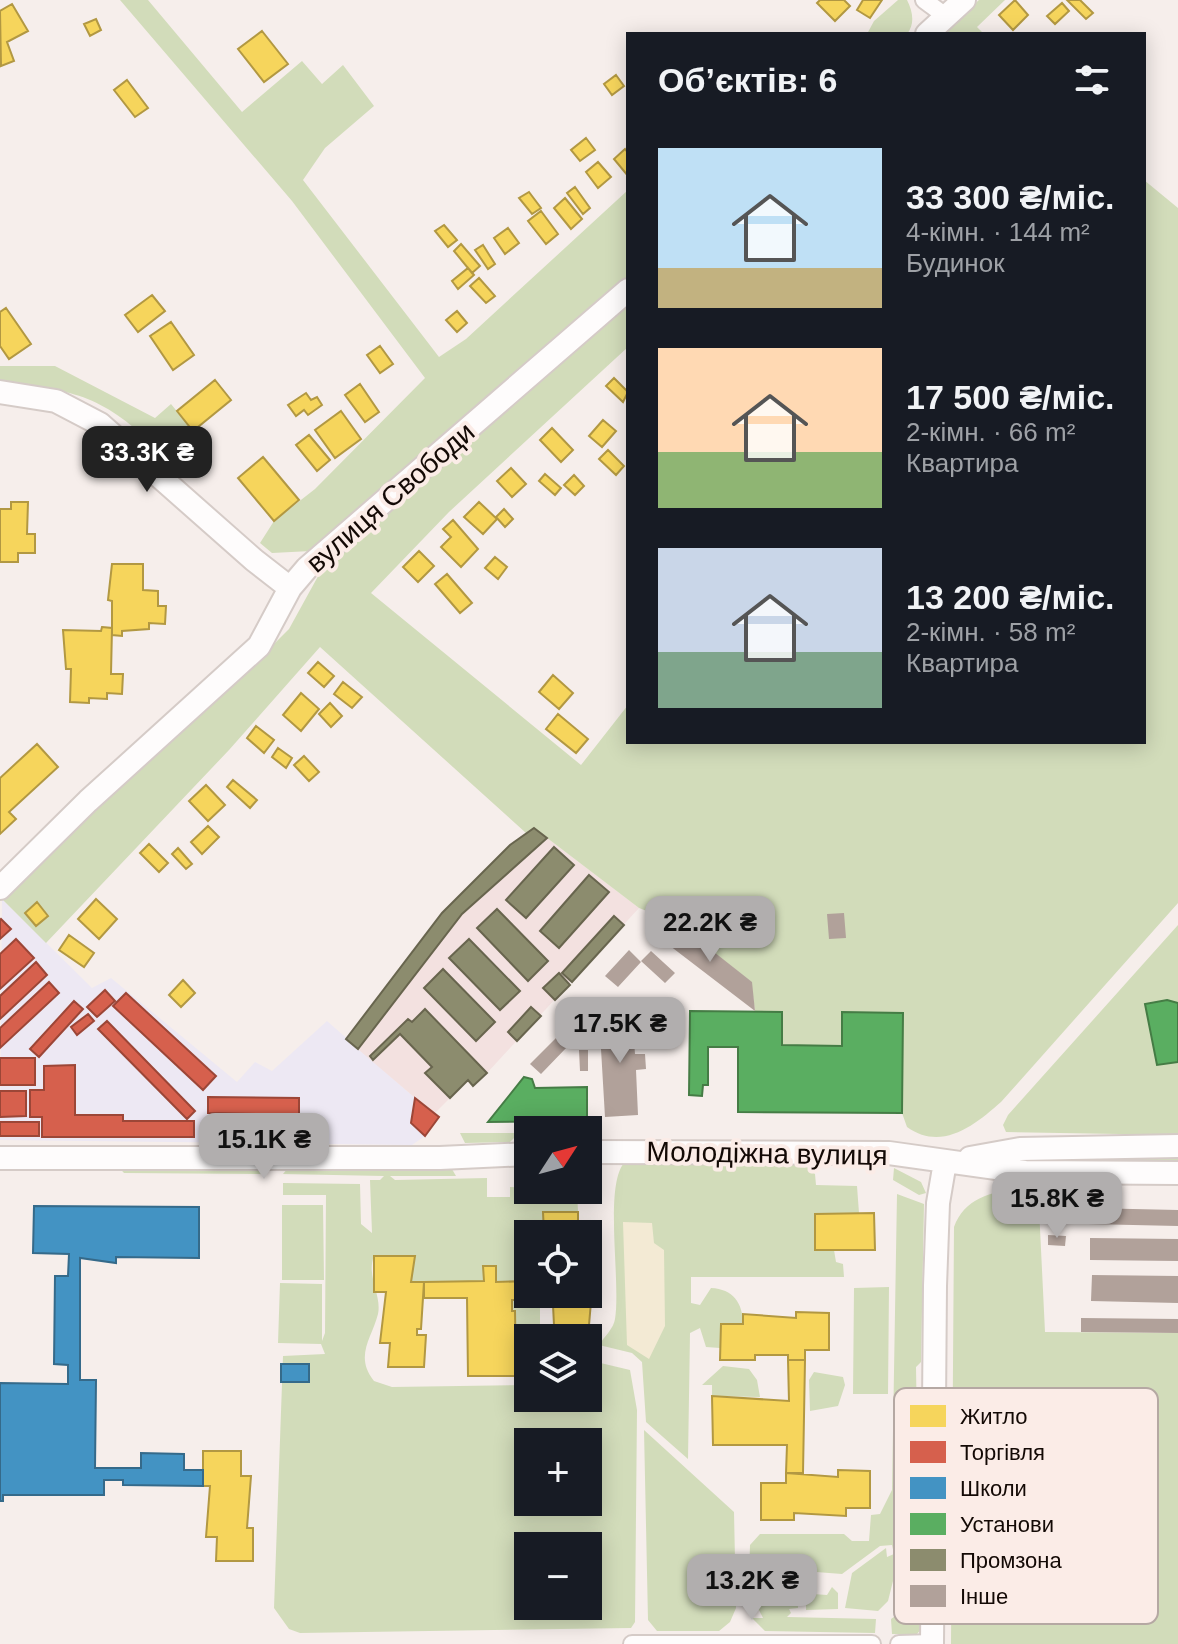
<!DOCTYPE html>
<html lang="uk">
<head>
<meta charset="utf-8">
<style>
	body { margin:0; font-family:Arial,sans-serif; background:#20242c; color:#f1f3f6; height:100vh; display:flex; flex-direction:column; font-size:30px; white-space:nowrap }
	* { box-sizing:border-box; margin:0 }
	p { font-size:26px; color:#9ea1a6 }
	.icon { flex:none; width:44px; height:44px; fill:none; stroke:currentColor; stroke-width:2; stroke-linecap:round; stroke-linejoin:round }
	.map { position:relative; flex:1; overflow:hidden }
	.drawer { position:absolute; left:626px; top:32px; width:520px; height:712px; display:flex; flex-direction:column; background:#171b24; border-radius:0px; box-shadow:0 4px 20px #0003 }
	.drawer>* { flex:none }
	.needle { width:52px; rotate:54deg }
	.buttons { position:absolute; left:514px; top:1116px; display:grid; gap:16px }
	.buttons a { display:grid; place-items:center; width:88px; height:88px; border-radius:0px; background:#171b24; box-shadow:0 4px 20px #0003; font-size:40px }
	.price { position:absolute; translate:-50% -68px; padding:0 18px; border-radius:16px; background:#b1aeae; color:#111; font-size:26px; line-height:52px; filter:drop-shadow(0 2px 4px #0008) }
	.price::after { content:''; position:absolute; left:50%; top:48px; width:24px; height:18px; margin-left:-12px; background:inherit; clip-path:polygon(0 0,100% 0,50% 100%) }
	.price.on { background:#222; color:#fff }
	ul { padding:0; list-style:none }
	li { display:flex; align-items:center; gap:24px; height:200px; padding:0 32px }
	li span { display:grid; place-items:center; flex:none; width:224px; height:160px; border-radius:0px; color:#555 }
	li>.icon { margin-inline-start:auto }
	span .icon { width:96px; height:96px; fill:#fffc; stroke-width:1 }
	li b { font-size:34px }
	h2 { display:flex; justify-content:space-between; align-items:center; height:96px; padding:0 32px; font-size:34px }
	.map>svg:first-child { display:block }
</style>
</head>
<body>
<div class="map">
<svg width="1178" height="1644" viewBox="0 0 1178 1644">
	<rect width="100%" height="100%" fill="#f6eeeb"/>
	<path fill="#ede8f3" d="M2 899 92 988 111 978 237 1082 255 1062 272 1071 327 1021 415 1098 411 1122 425 1136 412 1145 0 1140Z"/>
	<path fill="#f3e1e0" d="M534 828 639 908 487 1073 473 1086 468 1080 434 1114 346 1039 442 913 510 845Z"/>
	<path fill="#d2dcba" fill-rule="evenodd" d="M120 0H148L242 112 302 61 322 84 343 65 374 106 325 148 303 180 439 357 466 339 628 190V277L311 551 272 553 260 543 274 521 315 489 425 378 292 201Z
		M898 0H907C913 12 915 24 907 34H867L874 21Z
		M979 0H1005L977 27 984 34H941Z
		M1144 180 1178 208V903L1001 1102C975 1125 942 1152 907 1127L902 1113V1013L842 1012V1046L782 1045V1012L755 1011 751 982 676 922 639 908 534 828 526 833 320 647 229 750 46 943 2 899 110 787 266 652 289 629 322 569 628 299V347L449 512 371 593 581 765 628 705V742H1144Z
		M0 366H55L155 418 171 404 193 431V441L163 453C106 400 79 386 0 387Z
		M1178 925V1135L1006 1132 1003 1125 1008 1115Z
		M460 1133H519L510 1142 465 1143Z
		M1178 1154V1166H1020V1159Z
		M252 1161 264 1174 124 1173 114 1162Z
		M293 1162 449 1164 456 1176H390L395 1180 487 1178V1197H510V1187L577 1190 578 1212H544V1234H528V1281L496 1282 495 1266H484V1281L411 1282 415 1256H374C366 1276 382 1295 378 1314 372 1338 354 1356 374 1381L392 1387 528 1385V1398H588V1360L630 1370 637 1410 635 1622 631 1628 300 1633 289 1629 274 1608 283 1356 325 1354 321 1344 278 1343 280 1283 322 1284V1341L325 1333 326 1195H283V1183L360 1184 361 1224 372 1233 370 1180H380L384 1176 283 1174ZM528 1442H588V1502H528ZM528 1546H588V1606H528Z
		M624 1163H803L815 1174 816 1185 857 1186 859 1213 815 1214V1250H834L836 1262 843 1264 844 1277H691V1303L700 1305 711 1288C733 1289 743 1303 743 1324H721L720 1348 706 1347 700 1328 690 1333 688 1459 646 1422 642 1362 632 1353 599 1345C604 1337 614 1328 615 1319 621 1282 604 1187 624 1163Z
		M894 1168 921 1182 926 1193 919 1195 893 1180Z
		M1063 1192 1068 1195 1066 1208H1039L1045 1332 1178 1333V1644H951L954 1227C970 1184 1024 1188 1063 1192Z
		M897 1194 924 1204 921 1362 916 1367 917 1429 923 1449 922 1591 910 1585 895 1597 894 1577 888 1601 878 1611 845 1608 852 1573 886 1548 887 1557 894 1554 892 1545 880 1546 842 1574 816 1572 814 1580 798 1589V1608L789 1609 791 1613 787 1617 876 1619 875 1633 765 1631 752 1618H763L759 1610H748L750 1545 760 1534H844L852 1541H869L871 1515 880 1514 892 1490Z
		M282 1205H323L324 1280H282Z
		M889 1287 888 1394H853L854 1288Z
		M512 1300H540V1331L516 1330Z
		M723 1366 749 1369 757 1380 760 1397 712 1396V1385H702Z
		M814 1372 843 1377 845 1385 838 1406 810 1411 809 1380Z
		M644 1430 734 1512 736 1608 730 1622 719 1631H657L648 1620Z
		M832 1587 838 1593V1609L806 1610V1590L813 1594 827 1595Z
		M915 1602H922V1628L917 1634H892L891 1619Z"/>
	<path fill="#f3ead4" d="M623 1222 652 1223 654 1243 664 1250 665 1326 649 1359 627 1345Z"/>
	<path fill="#f6d55c" stroke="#b29842" stroke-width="2" d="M820 0H844L850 6 835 21 817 3Z
		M863 0H882L870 18 857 10Z
		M1015 0 1028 15 1013 30 999 15Z
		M1067 0H1080L1093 13 1086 19Z
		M1062 3 1069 11 1055 24 1047 16Z
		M12 4 28 31 7 42 14 61 1 66 0 11Z
		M96 19 101 30 90 36 84 24Z
		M262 31 288 64 264 82 238 49Z
		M616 75 624 86 612 95 604 84Z
		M127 80 148 108 135 117 114 90Z
		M586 138 595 150 580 161 571 150Z
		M625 149 628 153V176L614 159Z
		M598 162 611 177 598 188 586 172Z
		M575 187 590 208 583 214 567 193Z
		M529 192 541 208 532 214 519 198Z
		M565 198 582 219 571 229 554 208Z
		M541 211 558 234 546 244 528 221Z
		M444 225 457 240 448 247 435 231Z
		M508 228 519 243 505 254 494 238Z
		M461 244 480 266 472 273 454 251Z
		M483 245 495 264 488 269 475 250Z
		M468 268 474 275 458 289 452 281Z
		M479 278 495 296 486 303 470 286Z
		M152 295 165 311 138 332 125 315Z
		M6 308 31 344 9 359 0 346V312Z
		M457 311 467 323 457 332 446 320Z
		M171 322 194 355 173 370 150 336Z
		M380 346 393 364 380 373 367 355Z
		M614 378 628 392 623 402 606 386Z
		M215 380 231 400 193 431 177 411Z
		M360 384 379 412 365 422 345 395Z
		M306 393 311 400 317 397 322 405 308 415 304 410 296 416 288 405Z
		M341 411 361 439 335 458 315 430Z
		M603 420 616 431 602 447 589 436Z
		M552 428 573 450 561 462 540 440Z
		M309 435 330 460 317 471 296 445Z
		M608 450 624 466 616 475 599 459Z
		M263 457 299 500 274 521 238 478Z
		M511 468 526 484 512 497 497 481Z
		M545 474 561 488 555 495 539 481Z
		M574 475 584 486 575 495 564 485Z
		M11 502H28L27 534H35V553H18V562H0V509H11Z
		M479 502 497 519 483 534 464 517Z
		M504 509 513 519 505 527 496 517Z
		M453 520 478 549 461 567 441 547 451 537 443 529Z
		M419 551 434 566 418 582 403 567Z
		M495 557 507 567 498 579 485 568Z
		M112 564H143V590L158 591V606H166L165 624 149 623V629L122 631V636L112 635V601L108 600Z
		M447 574 472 603 460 613 435 584Z
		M102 627 112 628 111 674H123L122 694 107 693V699L89 698V703L70 702 71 669H66L63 630 101 631Z
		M318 662 334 676 324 687 308 673Z
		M553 675 573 693 559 709 539 692Z
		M343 682 362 697 352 708 334 694Z
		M301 693 319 709 301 731 283 715Z
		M330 703 342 716 331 727 319 714Z
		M558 714 588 739 576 753 546 729Z
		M256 726 274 740 264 753 247 738Z
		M37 744 58 767 9 812 16 819 0 834V778Z
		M278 748 292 758 286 768 272 757Z
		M304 756 319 772 309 781 294 765Z
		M233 780 257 800 250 808 227 787Z
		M206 785 225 805 208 821 189 801Z
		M208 826 219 837 202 854 191 842Z
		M149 844 168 863 159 872 140 853Z
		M178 848 192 864 186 869 172 854Z
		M96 899 117 919 99 939 78 919Z
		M37 902 48 916 36 926 25 913Z
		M69 935 94 953 84 967 59 950Z
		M183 980 195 993 181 1007 169 995Z
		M543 1212H578V1234H544Z
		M874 1213 875 1250H815V1214Z
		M374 1256H415L411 1282H424L421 1329H417V1335H426L424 1367H388L390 1343H380L386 1292H374Z
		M483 1266H496V1282L528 1281V1294H546V1300H512V1311H515L516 1376H468L467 1298H424V1282L484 1281Z
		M588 1290H592L589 1325H554L553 1305H558V1300H546V1294H588Z
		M796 1312 829 1313V1350H805V1360H788V1355H755V1360H720L721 1324H743V1314L796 1318Z
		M788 1360H805L803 1473H786L787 1445H713L712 1396 789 1401Z
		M203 1451H241V1476H251L247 1528H253V1561H216L217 1537H206L210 1486H203Z
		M838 1470 870 1471V1508H846V1516L794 1513V1520H761V1483H786V1473L838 1477Z"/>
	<path fill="#d6604d" stroke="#9c4637" stroke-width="2" d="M1 919 11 929 0 939V920Z
		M16 939 34 958 0 989V954Z
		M36 962 47 975 0 1019V996Z
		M49 982 59 993 0 1048V1028Z
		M105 990 115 1001 97 1017 87 1007Z
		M126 993 216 1076 203 1090 113 1006Z
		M74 1001 83 1009 39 1057 30 1049Z
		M88 1014 94 1021 77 1035 71 1027Z
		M107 1021 195 1111 187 1119 98 1029Z
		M0 1058H35V1085H0Z
		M75 1065V1115H123V1121H194V1137H42V1117H30V1090H44V1066Z
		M0 1091H26V1116L0 1117Z
		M208 1097 299 1098V1115L208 1113Z
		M415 1098 439 1117 425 1136 411 1123Z
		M0 1122H39V1136H0Z
		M203 1125 297 1127V1140L203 1138Z"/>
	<path fill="#4393c3" stroke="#356a8a" stroke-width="2" d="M34 1206 199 1207V1258L116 1257V1263L80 1258V1380H96L95 1468H141V1453L184 1454V1470H203V1486L123 1485V1480H104V1495H3V1501H0V1383L68 1384V1365L54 1364 55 1276H68L69 1254 33 1253Z
		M281 1364H309V1382H281Z"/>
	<path fill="#5aae61" stroke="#457c45" stroke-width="2" d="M1167 1000 1178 1003V1062L1157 1065 1145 1004Z
		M690 1011 782 1012V1045L842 1046V1012L903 1013 902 1113 738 1112V1047H708V1085H703L702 1096 689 1095Z
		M524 1077 532 1079 535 1088 587 1087V1121L488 1122Z"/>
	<path fill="#8c8c6e" stroke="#68654e" stroke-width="2" d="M534 828 547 838 462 914 358 1049 346 1039 442 913 510 845Z
		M554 847 574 865 526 918 506 900Z
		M589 875 609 892 559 948 540 931Z
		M497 909 548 961 528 981 477 928Z
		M614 916 624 925 572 982 562 973Z
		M469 939 520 991 500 1010 449 958Z
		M443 969 495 1022 476 1041 424 988Z
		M559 973 570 985 555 1000 543 988Z
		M531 1007 541 1016 517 1041 508 1032Z
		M425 1009 487 1073 473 1086 468 1080 450 1098 425 1073 432 1067 400 1034 373 1060 370 1056 408 1019 412 1022Z"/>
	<path fill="#b1a19a" d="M844 913 846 938 829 939 827 914Z
		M676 922 752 982 755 1011 661 939Z
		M629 950 641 962 618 987 605 976Z
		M651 951 675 973 665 983 641 961Z
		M632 1013 635 1054H645L646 1069 636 1070 638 1115 605 1117 599 1015Z
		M558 1036 568 1046 541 1074 530 1064Z
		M579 1050H588V1071H580Z
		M1088 1208 1178 1210V1226L1088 1224Z
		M1048 1235 1066 1236 1065 1246 1048 1245Z
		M1090 1238 1178 1239V1261L1090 1260Z
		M1092 1275 1178 1276V1303L1091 1301Z
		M1081 1318 1178 1319V1333L1081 1332Z"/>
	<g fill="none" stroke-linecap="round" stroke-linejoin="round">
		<defs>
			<path id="street" d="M924 0 947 17
				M632 1644H872
				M899 1644 932 1643"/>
			<path id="secondary" d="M927 34 964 0
				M0 392 56 401 100 424 254 560 290 588
				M0 888 88 801 259 646 290 588 307 568 628 290
				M588 1152 889 1153 1025 1172 1178 1173
				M0 1158H440L528 1154
				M970 1158 1020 1149 1178 1146
				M932 1644 935 1286 938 1203 945 1162"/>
		</defs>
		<use href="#street" stroke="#d5cbc7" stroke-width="20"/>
		<use href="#secondary" stroke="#d5cbc7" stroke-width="26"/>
		<use href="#street" stroke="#fefcfc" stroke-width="16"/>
		<use href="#secondary" stroke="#fefcfc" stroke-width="22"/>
	</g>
	<g text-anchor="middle" stroke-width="8" stroke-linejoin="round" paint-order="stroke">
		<g font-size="28" fill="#130905" stroke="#fbece7">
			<text transform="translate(390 497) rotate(-41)" y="10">вулиця Свободи</text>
			<text transform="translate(767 1153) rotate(1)" y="10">Молодіжна вулиця</text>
		</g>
	</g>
	<rect x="894" y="1388" width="264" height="236" rx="12" fill="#fbece7" stroke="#b5a8a3" stroke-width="2"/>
	<rect x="910" y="1405" width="36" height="22" fill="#f6d55c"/>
	<rect x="910" y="1441" width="36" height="22" fill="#d6604d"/>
	<rect x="910" y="1477" width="36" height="22" fill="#4393c3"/>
	<rect x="910" y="1513" width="36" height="22" fill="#5aae61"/>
	<rect x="910" y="1549" width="36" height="22" fill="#8c8c6e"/>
	<rect x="910" y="1585" width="36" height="22" fill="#b1a19a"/>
	<g font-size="22" fill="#130905">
		<text x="960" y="1424">Житло</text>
		<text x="960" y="1460">Торгівля</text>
		<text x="960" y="1496">Школи</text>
		<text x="960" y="1532">Установи</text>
		<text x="960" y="1568">Промзона</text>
		<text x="960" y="1604">Інше</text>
	</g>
</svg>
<div class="buttons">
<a><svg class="needle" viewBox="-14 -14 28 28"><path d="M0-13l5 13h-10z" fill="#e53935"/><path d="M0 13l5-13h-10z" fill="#9ea1a6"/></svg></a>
<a><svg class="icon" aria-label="locate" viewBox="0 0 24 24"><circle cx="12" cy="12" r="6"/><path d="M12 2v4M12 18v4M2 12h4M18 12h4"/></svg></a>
<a><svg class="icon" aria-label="layers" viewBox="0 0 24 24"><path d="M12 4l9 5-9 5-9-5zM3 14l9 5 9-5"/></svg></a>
<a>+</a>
<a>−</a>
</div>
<b class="price on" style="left:147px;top:494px">33.3K ₴</b>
<b class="price" style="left:710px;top:964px">22.2K ₴</b>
<b class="price" style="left:620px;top:1065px">17.5K ₴</b>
<b class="price" style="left:264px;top:1181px">15.1K ₴</b>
<b class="price" style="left:1057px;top:1240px">15.8K ₴</b>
<b class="price" style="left:752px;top:1622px">13.2K ₴</b>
<section class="drawer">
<h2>Об’єктів: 6<svg class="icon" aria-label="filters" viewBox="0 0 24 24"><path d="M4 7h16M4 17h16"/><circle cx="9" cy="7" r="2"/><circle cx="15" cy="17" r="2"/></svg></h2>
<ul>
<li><span style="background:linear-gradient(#bfe0f5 75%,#c2b280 0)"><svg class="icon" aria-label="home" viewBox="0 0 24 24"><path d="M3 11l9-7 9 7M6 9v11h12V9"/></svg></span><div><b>33 300 ₴/міс.</b><p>4-кімн. · 144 m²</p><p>Будинок</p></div></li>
<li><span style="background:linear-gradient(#ffd9b3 65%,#8fb573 0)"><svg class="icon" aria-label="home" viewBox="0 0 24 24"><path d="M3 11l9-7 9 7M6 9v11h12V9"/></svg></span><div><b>17 500 ₴/міс.</b><p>2-кімн. · 66 m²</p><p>Квартира</p></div></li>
<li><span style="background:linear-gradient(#c9d6e8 65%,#7fa58c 0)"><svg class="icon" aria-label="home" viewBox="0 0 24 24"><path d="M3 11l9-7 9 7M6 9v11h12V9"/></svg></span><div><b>13 200 ₴/міс.</b><p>2-кімн. · 58 m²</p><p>Квартира</p></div></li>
</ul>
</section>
</div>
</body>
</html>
